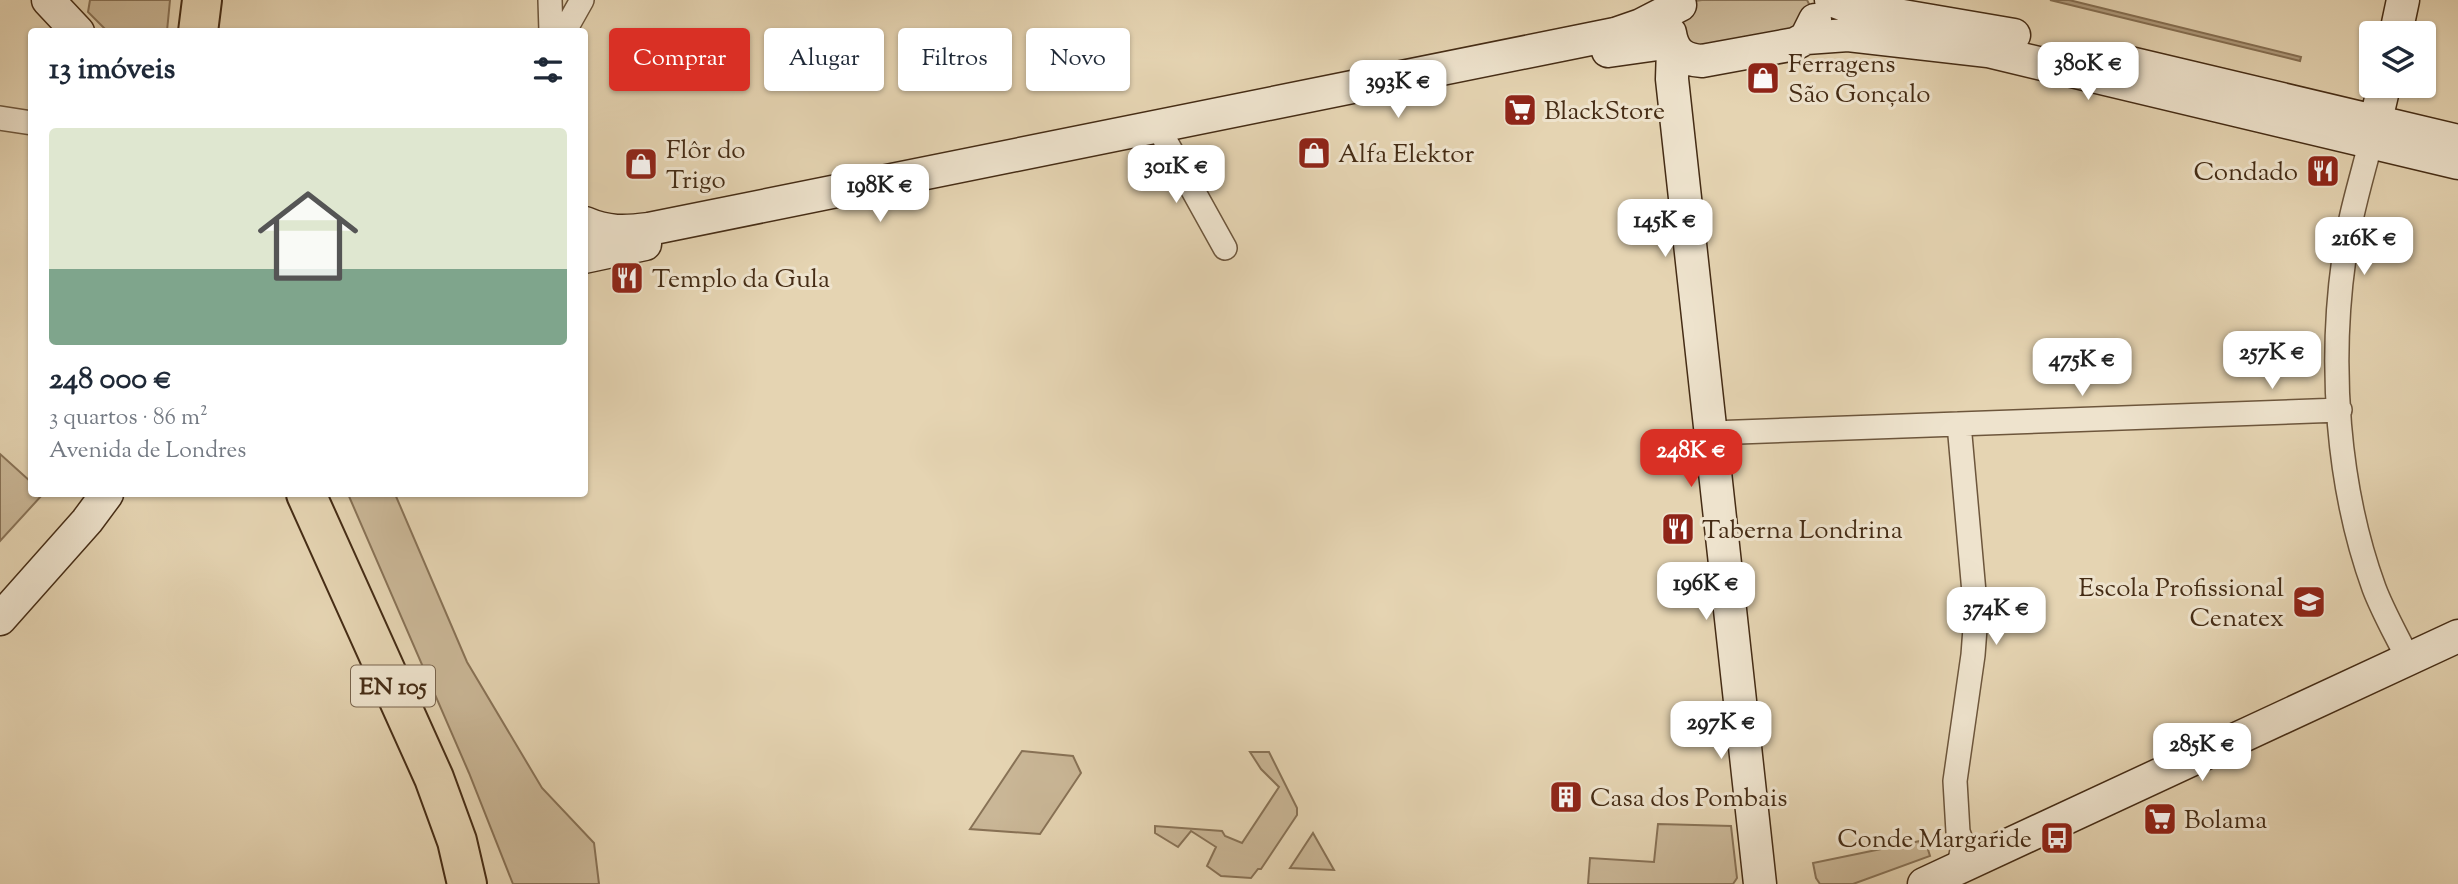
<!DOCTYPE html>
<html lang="pt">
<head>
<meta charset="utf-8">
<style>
	body { margin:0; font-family:"Sorts Mill Goudy",serif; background:#f6f6f7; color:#1f2937; height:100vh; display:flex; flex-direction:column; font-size:26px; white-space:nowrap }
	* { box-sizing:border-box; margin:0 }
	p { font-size:23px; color:#747a83 }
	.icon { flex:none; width:38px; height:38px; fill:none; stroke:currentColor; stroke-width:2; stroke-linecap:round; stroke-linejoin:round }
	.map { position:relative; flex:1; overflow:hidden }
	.details { position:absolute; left:28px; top:28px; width:560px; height:469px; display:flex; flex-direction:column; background:#fff; border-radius:7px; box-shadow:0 2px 5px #0004 }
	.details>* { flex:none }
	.top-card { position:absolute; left:609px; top:28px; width:665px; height:63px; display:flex; gap:14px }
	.buttons { position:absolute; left:2359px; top:21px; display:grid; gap:14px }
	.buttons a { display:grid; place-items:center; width:77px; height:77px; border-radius:7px; background:#fff; box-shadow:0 2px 5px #0004; font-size:35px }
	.price { position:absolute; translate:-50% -60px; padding:0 16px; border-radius:14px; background:#fff; color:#222; font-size:23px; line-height:46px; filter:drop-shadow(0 2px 4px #0008) }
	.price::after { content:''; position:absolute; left:50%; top:42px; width:21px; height:16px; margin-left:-10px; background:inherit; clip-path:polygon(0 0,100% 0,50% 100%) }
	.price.selected { background:#d93025; color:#fff }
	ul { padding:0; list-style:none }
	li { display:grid; align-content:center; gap:14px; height:371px; padding:0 21px }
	li span { display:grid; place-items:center; height:217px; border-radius:7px; color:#555 }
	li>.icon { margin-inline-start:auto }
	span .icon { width:126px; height:126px; fill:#fffc; stroke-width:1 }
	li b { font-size:30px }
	h2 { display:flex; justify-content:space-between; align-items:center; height:84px; padding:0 21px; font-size:30px }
	.pill { padding:0 24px; border-radius:7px; background:#fff; box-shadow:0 2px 5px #0004; font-size:24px; line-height:63px }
	.pill.selected { background:#d93025; color:#fff }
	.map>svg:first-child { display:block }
</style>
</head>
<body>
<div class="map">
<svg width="2458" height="884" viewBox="0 0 2458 884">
	<rect width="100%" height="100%" fill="#e5d4b2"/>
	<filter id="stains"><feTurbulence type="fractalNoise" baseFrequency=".00286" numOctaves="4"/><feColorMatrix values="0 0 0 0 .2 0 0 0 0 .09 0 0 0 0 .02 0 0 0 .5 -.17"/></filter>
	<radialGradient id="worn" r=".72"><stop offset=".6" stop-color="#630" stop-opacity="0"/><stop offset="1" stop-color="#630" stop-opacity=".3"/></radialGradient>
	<path fill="#cab797" stroke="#887256" stroke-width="2" d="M90 0H170L167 31H107L88 12Z
		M1702 0H1807L1810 6 1806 30 1699 57 1676 19 1695 1Z
		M0 454 31 482 32 494H43L0 541Z
		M348 494H395L467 662 542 788 594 843 599 884H513L469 773Z
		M1022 751 1073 756 1081 773 1040 834 970 829Z
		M1250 752H1269L1297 808V815L1261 869H1258L1251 878 1221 876 1207 866 1216 847 1191 831 1178 847 1155 833V826L1222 831 1225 836 1242 843 1279 787 1261 769Z
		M1658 824 1731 826 1737 878 1733 884H1588L1590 858 1654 862Z
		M1313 833 1334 870 1290 868Z
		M1925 840 1930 856 1853 884H1820L1816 878 1813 863Z"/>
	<path fill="#af9b7d" stroke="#856f53" stroke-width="2" d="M2050 0H2069L2301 57 2300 61Z"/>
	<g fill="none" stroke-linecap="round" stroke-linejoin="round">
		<defs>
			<path id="street" d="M550 0 551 32
				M564 32 582 0
				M0 118 32 123
				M2374 129C2364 171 2349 216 2344 258 2329 365 2337 486 2374 588 2383 612 2397 636 2408 659
				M1165 140 1225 248
				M1959 424 1976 615 1973 655 1955 781 1958 832 1963 845 1959 866
				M1711 433 2340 410"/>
			<path id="secondary" d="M48 0 78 32
				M1831 0 1850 7 2014 35
				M1670 33C1673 52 1683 60 1702 61L1795 44 1806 38 1815 20
				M2396 33 2403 0
				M1806 38 1848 35 1988 51 2458 163
				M1673 48 1672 79 1760 884
				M1608 51 1672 42
				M2126 62 2458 141
				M2376 120 2384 86
				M585 223C608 233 625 232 649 229L1615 34 1641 25 1680 5
				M584 257 645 244
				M0 619 87 521 107 494
				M1924 884 2458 636"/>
			<path id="highway" d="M198 32 202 0
				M306 494 434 778 457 841 467 884"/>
		</defs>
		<use href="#street" stroke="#6d563c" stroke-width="26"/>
		<use href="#secondary" stroke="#452c15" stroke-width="35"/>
		<use href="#highway" stroke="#452c15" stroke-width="42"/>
		<use href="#street" stroke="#eee3cd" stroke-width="23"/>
		<use href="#secondary" stroke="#eee3cd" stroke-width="32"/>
		<use href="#highway" stroke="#e5d4b2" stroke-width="38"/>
	</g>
	<defs>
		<symbol id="shop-square" viewBox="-11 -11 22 22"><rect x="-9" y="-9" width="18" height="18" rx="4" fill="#8f2418" stroke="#eee3cd"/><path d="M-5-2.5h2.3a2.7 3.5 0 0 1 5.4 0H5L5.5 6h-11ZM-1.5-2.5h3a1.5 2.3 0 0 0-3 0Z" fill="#fff"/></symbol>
		<symbol id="supermarket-square" viewBox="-11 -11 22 22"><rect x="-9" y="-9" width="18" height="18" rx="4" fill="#8f2418" stroke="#eee3cd"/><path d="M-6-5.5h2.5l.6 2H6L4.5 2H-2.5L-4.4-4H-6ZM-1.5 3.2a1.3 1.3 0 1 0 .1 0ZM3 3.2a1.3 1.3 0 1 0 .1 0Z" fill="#fff"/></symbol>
		<symbol id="restaurant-square" viewBox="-11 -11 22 22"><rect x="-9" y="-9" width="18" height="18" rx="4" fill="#8f2418" stroke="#eee3cd"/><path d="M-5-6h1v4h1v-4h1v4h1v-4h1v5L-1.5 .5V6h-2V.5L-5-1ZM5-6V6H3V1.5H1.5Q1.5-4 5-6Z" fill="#fff"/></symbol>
		<symbol id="school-square" viewBox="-11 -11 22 22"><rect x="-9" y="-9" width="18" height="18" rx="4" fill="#8f2418" stroke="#eee3cd"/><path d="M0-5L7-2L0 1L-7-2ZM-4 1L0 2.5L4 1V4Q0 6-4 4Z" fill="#fff"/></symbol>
		<symbol id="building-square" viewBox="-11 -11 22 22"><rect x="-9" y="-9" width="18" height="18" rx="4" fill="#8f2418" stroke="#eee3cd"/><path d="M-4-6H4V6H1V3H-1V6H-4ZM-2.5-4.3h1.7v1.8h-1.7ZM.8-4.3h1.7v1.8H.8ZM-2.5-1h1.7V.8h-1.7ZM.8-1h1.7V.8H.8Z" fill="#fff"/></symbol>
		<symbol id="bus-square" viewBox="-11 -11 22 22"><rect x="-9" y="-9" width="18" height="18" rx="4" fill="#8f2418" stroke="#eee3cd"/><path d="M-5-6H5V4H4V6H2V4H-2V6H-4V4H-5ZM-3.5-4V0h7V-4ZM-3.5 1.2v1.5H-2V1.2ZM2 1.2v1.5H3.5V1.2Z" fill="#fff"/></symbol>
	</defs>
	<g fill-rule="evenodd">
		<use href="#shop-square" x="1744" y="59" width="38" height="38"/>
		<use href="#supermarket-square" x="1501" y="91" width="38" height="38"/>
		<use href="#shop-square" x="1295" y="134" width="38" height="38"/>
		<use href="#shop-square" x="622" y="145" width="38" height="38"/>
		<use href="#restaurant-square" x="2304" y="152" width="38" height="38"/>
		<use href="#restaurant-square" x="608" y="259" width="38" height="38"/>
		<use href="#restaurant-square" x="1659" y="510" width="38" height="38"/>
		<use href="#school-square" x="2290" y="583" width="38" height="38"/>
		<use href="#building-square" x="1547" y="778" width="38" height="38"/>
		<use href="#supermarket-square" x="2141" y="800" width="38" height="38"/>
		<use href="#bus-square" x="2038" y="819" width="38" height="38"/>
	</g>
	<g text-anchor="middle" stroke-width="6" stroke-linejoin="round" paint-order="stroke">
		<rect fill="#eee3cd" stroke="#78634c" stroke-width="2" x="351" y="665.5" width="84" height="41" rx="5"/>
		<g font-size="24" font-weight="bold" fill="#452c15">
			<text x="393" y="694">EN 105</text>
		</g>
		<g font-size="26" fill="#452c15" stroke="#eee3cd" text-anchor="start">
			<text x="1788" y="72">Ferragens<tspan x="1788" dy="30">São Gonçalo</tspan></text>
			<text x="1544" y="119">BlackStore</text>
			<text x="666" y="158">Flôr do<tspan x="666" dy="30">Trigo</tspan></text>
			<text x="1338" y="162">Alfa Elektor</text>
			<text x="2298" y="180" text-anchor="end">Condado</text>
			<text x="652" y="287">Templo da Gula</text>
			<text x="1702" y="538">Taberna Londrina</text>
			<text x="2284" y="596" text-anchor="end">Escola Profissional<tspan x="2284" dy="30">Cenatex</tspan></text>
			<text x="1590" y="806">Casa dos Pombais</text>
			<text x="2184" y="828">Bolama</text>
			<text x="2032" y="847" text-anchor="end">Conde Margaride</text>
		</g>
	</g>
	<rect width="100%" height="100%" filter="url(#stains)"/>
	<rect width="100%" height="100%" fill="url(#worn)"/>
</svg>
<div class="buttons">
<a><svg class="icon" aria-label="layers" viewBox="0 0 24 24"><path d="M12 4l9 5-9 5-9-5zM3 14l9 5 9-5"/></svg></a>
</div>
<b class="price" style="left:2088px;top:102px">380K €</b>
<b class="price" style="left:1398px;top:120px">393K €</b>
<b class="price" style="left:1176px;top:205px">301K €</b>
<b class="price" style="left:880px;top:224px">198K €</b>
<b class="price" style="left:1665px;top:259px">145K €</b>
<b class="price" style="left:2364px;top:277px">216K €</b>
<b class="price" style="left:2272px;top:391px">257K €</b>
<b class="price" style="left:2082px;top:398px">475K €</b>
<b class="price selected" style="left:1691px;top:489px">248K €</b>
<b class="price" style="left:1706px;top:622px">196K €</b>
<b class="price" style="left:1996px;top:647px">374K €</b>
<b class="price" style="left:1721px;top:761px">297K €</b>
<b class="price" style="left:2202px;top:783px">285K €</b>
<div class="top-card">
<a class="pill selected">Comprar</a>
<a class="pill">Alugar</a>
<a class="pill">Filtros</a>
<a class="pill">Novo</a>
</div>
<section class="details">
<h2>13 imóveis<svg class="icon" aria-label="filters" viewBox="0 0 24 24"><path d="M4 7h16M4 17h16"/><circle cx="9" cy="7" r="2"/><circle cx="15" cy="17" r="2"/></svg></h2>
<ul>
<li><span style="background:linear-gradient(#dfe7d0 65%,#7fa58c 0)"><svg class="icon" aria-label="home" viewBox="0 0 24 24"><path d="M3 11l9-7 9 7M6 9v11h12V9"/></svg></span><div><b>248 000 €</b><p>3 quartos · 86 m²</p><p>Avenida de Londres</p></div></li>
</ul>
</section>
</div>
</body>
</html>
